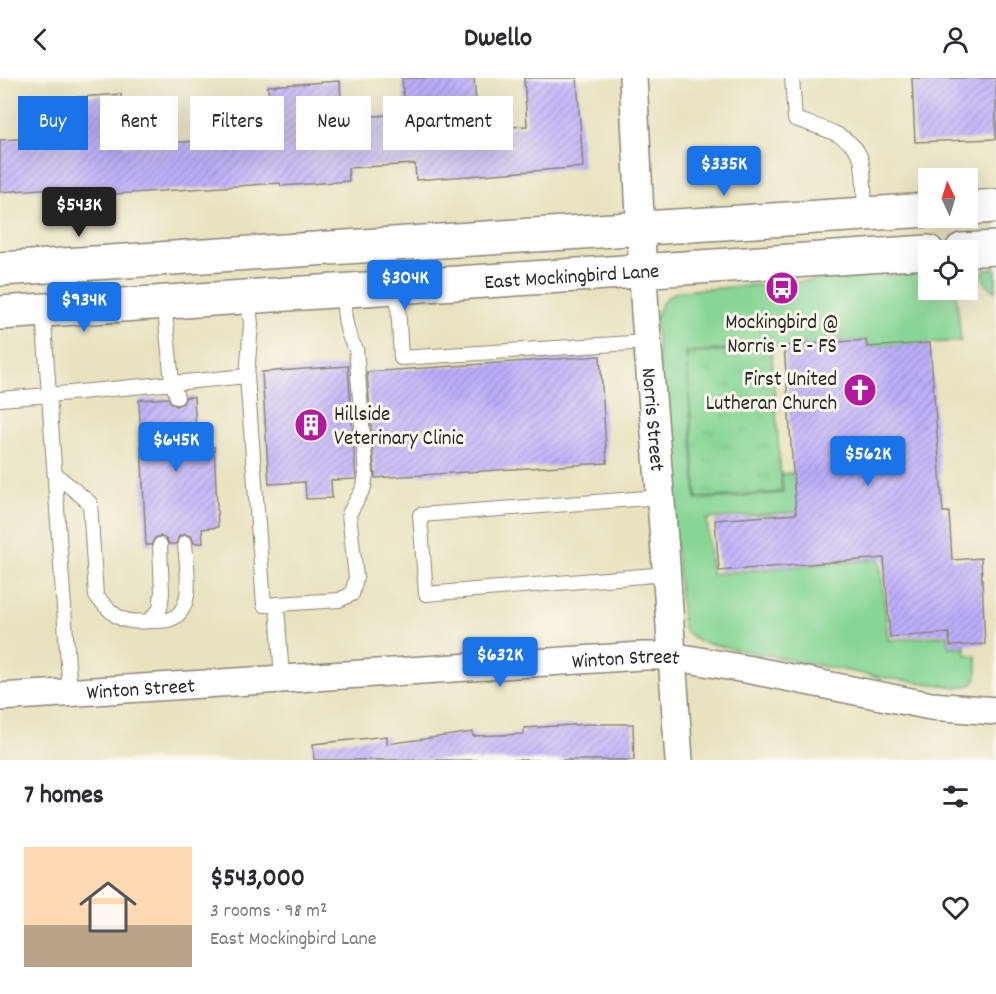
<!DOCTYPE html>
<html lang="en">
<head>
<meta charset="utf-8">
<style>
	body { margin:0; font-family:Dekko,sans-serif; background:#f7f7f7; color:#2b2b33; height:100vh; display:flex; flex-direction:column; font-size:22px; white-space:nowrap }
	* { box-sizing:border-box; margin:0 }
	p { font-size:20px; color:#7c7c81 }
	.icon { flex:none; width:33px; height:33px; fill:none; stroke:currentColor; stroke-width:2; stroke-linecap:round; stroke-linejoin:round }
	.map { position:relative; height:682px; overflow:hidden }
	.side { display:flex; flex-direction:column; background:#fff; flex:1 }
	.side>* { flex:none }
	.hud { position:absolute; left:18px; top:18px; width:600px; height:54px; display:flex; gap:12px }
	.needle { width:39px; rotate:356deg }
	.fabs { position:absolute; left:918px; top:90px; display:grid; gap:12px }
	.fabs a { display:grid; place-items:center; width:60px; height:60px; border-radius:0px; background:#fff; box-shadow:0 6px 24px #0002; font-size:30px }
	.price { position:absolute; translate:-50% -51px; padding:0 14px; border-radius:6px; background:#1a73e8; color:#fff; font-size:20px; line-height:39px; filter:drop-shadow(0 2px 3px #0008) }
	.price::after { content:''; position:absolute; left:50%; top:36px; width:18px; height:14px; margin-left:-9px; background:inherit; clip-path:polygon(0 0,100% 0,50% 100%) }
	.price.active { background:#222; color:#fff }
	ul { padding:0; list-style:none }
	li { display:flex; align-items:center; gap:18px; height:150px; padding:0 24px }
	li span { display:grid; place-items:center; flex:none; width:168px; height:120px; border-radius:0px; color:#555 }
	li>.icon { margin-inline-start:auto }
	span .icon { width:72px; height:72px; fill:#fffc; stroke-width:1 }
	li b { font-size:26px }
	h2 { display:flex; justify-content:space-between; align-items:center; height:72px; padding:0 24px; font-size:26px }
	.pill { padding:0 21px; border-radius:0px; background:#fff; box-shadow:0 6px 24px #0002; font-size:21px; line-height:54px }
	.pill.active { background:#1a73e8; color:#fff }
	header { display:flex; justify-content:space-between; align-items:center; height:78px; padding:0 24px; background:#fff; font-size:27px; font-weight:700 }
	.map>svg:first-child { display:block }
</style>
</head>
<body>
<header><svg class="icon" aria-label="back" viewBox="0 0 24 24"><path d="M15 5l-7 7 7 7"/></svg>Dwello<svg class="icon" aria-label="person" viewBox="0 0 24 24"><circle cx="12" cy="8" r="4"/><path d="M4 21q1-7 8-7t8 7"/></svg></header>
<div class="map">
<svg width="996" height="682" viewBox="0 0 996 682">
	<defs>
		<pattern id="park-tufts" width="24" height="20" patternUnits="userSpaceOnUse" patternTransform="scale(1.5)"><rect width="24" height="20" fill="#87d695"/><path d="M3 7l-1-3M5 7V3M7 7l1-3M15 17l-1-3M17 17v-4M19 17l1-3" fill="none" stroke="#75b881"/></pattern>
		<pattern id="building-hatch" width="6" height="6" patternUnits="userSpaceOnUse" patternTransform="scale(1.5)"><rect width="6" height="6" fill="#beaefb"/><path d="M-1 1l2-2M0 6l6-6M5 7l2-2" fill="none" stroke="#9b8ecb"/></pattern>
	</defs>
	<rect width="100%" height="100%" fill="#fbf7ec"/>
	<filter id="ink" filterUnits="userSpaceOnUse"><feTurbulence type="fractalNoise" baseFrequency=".0167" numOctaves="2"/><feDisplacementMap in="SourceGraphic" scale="12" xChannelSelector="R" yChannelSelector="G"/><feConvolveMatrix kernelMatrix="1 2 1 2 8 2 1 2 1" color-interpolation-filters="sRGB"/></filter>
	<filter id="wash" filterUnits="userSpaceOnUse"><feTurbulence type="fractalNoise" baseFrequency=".008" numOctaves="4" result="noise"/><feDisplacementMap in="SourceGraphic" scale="24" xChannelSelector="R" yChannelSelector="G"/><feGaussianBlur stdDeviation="1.35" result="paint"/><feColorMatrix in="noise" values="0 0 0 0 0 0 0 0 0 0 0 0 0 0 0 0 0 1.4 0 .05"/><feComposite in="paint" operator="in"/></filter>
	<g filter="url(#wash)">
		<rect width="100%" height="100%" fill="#e8e2bf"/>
		<path fill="#87d695" stroke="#598060" stroke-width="1.5" d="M996 190V214L984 203 982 196 986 191Z
			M928 194V212H956L961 263 867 269 866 262 686 274 696 422 783 415 782 396 858 390 842 430 707 441 711 496 880 481 888 562 948 557 949 569 965 568 966 577H976C978 597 981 610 956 609L879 599 729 570 698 563 683 551 655 240C660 227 666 215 681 213Z"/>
		<path fill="url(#park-tufts)" stroke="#598060" stroke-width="1.5" d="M771 269 782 414 697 420 686 276Z"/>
		<g id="blocks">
			<path fill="url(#building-hatch)" d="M402 0H474L478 51 527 48 524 0H577L583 89 416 102 415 86 348 90 349 103 281 108 280 105 57 120 56 110 0 114V62L54 59 51 21 121 16 124 68 272 58 268 8 340 3 342 40 405 36Z
				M912 0H996V61L915 64Z
				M866 262 867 269 930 265 943 434H949L952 482 981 480 985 566 950 568 949 555 890 559 884 480 719 493 715 442 796 436 784 268Z
				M600 278 607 385 375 400 367 294Z
				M348 288 356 401 331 402 332 420 306 421 305 404 269 406 262 294Z
				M186 319H194L197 370 214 369 218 449 202 451 203 465H194L192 459 185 456 179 458 176 466H169L167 462 160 458 155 460 151 467H146L139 322 168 320 171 325 176 328 183 325Z
				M588 646H633L634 682H314L313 666 387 658V666L473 654V658L524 656V650Z"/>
		</g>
	</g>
	<g filter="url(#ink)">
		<use href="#blocks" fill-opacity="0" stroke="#8a8675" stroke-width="1.5"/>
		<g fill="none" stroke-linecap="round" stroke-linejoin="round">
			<defs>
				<path id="lane" d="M792 0 795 41C815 48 848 55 859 76 865 86 864 123 865 136
					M397 208 401 280 647 264
					M164 224 172 304 177 319
					M247 298 264 527 339 522 352 516 356 500 349 436 364 409 366 396 356 271C344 254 344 232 343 212
					M0 321 49 317 43 232
					M55 396 90 425 96 518C115 538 120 546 149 543L160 531 162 515 160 467
					M661 419 420 437 426 516 666 496
					M277 527 282 601
					M149 543C155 543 162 543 168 542 197 534 186 488 185 465
					M70 615 49 317 247 298 251 246 248 218"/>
				<g id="street">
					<path id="s1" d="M633 0 645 235 665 473 679 682"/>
					<path id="s2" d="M0 619 642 578H671L751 592 931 628 996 633"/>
				</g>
				<g id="secondary">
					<path d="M968 130 996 128"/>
					<path d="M962 172 996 170"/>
					<path d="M0 191 928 132"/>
					<path id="s3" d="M0 235 928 174"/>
				</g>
			</defs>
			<use href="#lane" stroke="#8a8675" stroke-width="16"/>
			<use href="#street" stroke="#8a8675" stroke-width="30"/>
			<use href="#secondary" stroke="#8a8675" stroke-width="36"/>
			<use href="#lane" stroke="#fff" stroke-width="14"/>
			<use href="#street" stroke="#fff" stroke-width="27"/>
			<use href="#secondary" stroke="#fff" stroke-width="33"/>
		</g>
	</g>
	<defs>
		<symbol id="bus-disc" viewBox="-11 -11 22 22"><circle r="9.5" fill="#b5179e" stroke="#fbf7ec"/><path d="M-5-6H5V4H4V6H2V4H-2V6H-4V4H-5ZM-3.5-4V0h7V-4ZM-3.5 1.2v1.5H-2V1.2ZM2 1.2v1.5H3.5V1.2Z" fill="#fff"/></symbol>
		<symbol id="church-disc" viewBox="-11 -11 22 22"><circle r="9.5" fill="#b5179e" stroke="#fbf7ec"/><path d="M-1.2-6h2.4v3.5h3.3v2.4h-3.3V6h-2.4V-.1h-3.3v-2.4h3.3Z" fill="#fff"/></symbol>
		<symbol id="building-disc" viewBox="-11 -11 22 22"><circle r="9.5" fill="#b5179e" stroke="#fbf7ec"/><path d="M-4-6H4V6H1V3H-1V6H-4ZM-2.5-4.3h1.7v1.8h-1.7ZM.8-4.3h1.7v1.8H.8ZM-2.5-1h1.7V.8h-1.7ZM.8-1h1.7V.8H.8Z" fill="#fff"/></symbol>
	</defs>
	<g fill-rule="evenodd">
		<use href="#bus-disc" x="763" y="191" width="38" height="38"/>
		<use href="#church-disc" x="841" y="293" width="38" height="38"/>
		<use href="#building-disc" x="292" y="328" width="38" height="38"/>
	</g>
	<g text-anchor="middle" stroke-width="6" stroke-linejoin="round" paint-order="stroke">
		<g font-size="21" fill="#2b2b2b" stroke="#fbf7ec">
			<text dy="7" stroke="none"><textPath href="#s3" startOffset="573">East Mockingbird Lane</textPath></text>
			<text dy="7" stroke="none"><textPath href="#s1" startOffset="342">Norris Street</textPath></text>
			<text dy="7" stroke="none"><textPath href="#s2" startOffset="627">Winton Street</textPath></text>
			<text dy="7" stroke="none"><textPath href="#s2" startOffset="141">Winton Street</textPath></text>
		</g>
		<g font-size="21" fill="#2b2b2b" stroke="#fbf7ec">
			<text x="782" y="250">Mockingbird @<tspan x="782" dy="24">Norris - E - FS</tspan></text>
			<text x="837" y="307" text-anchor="end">First United<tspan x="837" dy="24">Lutheran Church</tspan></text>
			<text x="334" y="342" text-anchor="start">Hillside<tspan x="334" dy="24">Veterinary Clinic</tspan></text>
		</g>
	</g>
</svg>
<div class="fabs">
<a><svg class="needle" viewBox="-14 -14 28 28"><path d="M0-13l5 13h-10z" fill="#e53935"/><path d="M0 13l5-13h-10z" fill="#7c7c81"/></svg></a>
<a><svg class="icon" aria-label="locate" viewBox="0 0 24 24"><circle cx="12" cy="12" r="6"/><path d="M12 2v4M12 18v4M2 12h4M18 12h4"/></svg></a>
</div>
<b class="price" style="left:724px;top:119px">$335K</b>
<b class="price active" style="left:79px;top:160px">$543K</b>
<b class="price" style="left:405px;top:233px">$304K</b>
<b class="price" style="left:84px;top:255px">$934K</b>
<b class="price" style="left:176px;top:395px">$645K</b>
<b class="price" style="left:868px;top:409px">$562K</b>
<b class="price" style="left:500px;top:610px">$632K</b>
<div class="hud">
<a class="pill active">Buy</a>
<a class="pill">Rent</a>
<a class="pill">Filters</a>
<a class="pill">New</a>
<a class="pill">Apartment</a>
</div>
</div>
<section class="side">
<h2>7 homes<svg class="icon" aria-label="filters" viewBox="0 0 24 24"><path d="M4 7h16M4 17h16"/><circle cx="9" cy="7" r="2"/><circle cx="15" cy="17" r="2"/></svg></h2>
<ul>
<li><span style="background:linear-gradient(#ffd9b3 65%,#b9a48a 0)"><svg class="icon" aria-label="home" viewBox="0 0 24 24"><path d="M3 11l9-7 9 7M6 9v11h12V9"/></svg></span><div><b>$543,000</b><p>3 rooms · 98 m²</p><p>East Mockingbird Lane</p></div><svg class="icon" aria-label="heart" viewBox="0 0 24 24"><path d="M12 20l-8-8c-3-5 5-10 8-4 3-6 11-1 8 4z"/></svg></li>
</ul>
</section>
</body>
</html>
